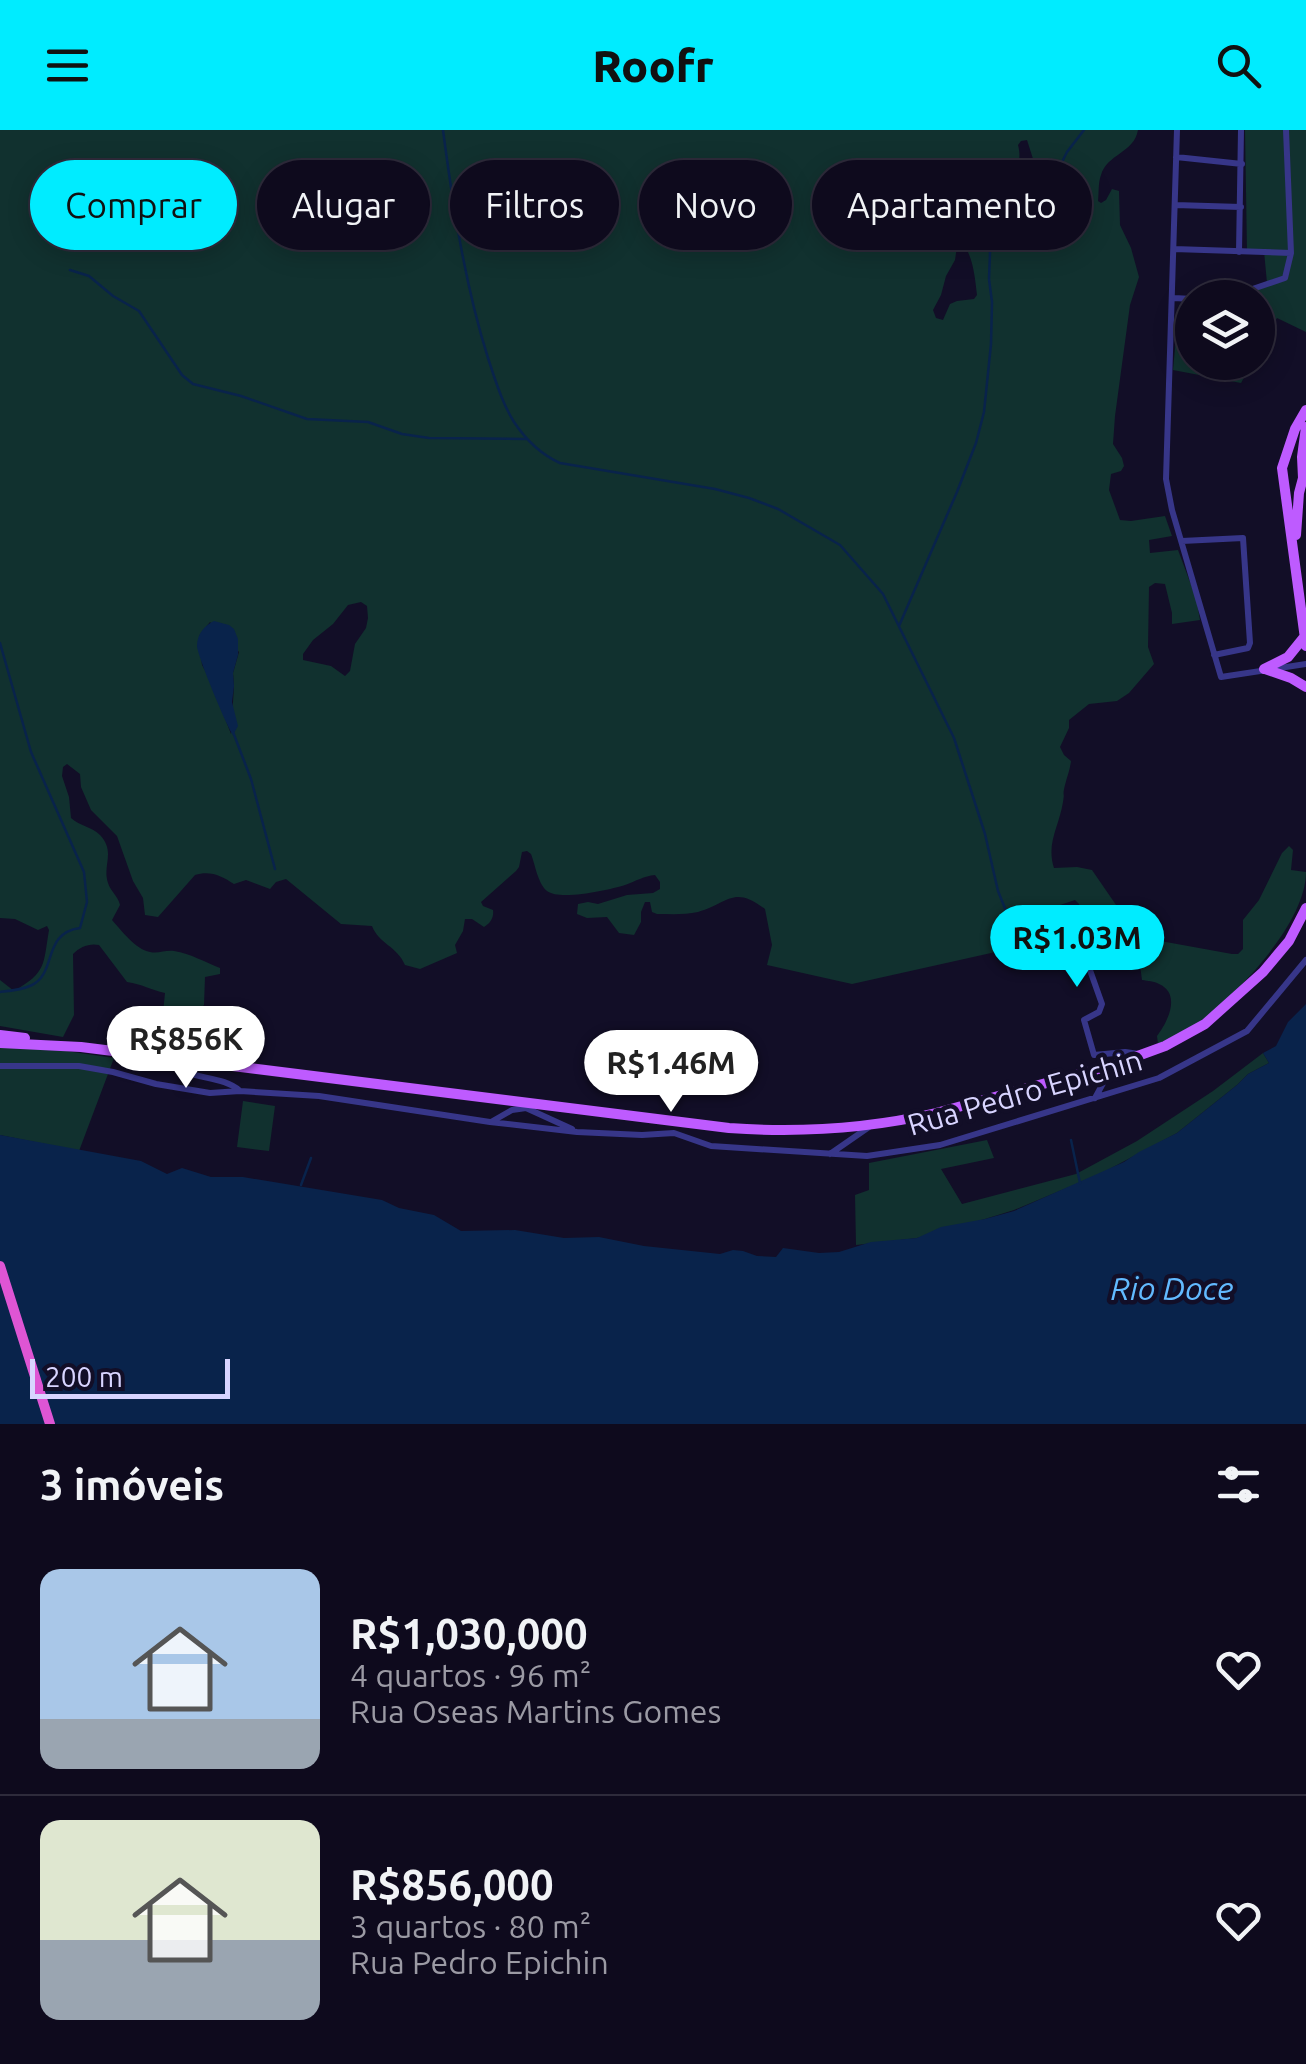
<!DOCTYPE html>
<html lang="pt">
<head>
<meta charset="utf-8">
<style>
	body { margin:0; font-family:Ubuntu,sans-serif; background:#171326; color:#f1f3f6; height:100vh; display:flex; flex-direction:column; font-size:38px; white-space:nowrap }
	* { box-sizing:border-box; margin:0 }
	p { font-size:32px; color:#9b9aa4 }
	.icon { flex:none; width:55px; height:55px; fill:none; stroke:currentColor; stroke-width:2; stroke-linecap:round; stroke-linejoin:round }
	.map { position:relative; height:1294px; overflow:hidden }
	.side { display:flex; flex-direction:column; background:#0e0a1d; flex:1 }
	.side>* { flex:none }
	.banner { position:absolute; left:30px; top:30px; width:1248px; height:90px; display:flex; gap:20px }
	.buttons { position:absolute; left:1175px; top:150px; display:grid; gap:20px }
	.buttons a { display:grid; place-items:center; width:100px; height:100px; border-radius:50%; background:#0e0a1d; box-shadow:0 5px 25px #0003,0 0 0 2px #2e2b3b; font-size:50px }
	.scale { position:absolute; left:30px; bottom:25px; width:200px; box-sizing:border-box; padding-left:10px; border:5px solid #d8d4ff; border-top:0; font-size:28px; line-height:35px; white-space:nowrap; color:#d8d4ff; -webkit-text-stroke:8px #120e27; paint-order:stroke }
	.price { position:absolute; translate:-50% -85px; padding:0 22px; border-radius:35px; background:#fff; color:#222; font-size:32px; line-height:65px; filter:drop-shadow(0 2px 5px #0008) }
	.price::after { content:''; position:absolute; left:50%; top:60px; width:30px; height:22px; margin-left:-15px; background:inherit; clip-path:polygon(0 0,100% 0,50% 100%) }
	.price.active { background:#00ecff; color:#111 }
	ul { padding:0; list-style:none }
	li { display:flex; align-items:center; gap:30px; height:250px; padding:0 40px }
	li+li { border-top:2px solid #2e2b3b }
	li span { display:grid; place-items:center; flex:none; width:280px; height:200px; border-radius:20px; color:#555 }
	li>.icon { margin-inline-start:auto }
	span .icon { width:120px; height:120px; fill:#fffc; stroke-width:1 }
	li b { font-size:42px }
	h2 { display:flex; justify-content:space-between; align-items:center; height:120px; padding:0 40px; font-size:42px }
	.pill { padding:0 35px; border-radius:45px; background:#0e0a1d; box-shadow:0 5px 25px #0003,0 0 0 2px #2e2b3b; font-size:35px; line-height:90px }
	.pill.active { background:#00ecff; color:#111 }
	header { display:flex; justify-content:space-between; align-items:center; height:130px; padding:0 40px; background:#00ecff; color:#111; font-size:45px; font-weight:800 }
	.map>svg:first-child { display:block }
</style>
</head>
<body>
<header><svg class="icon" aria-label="menu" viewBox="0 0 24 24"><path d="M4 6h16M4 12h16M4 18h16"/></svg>Roofr<svg class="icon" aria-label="search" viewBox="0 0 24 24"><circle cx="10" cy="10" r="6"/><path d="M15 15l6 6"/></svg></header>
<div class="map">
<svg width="1306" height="1294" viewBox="0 0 1306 1294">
	<rect width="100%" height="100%" fill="#120e27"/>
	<path fill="#11312f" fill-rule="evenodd" d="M0 0H1138C1134 23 1107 24 1101 45 1098 53 1099 63 1098 71L1101 73 1106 70 1112 59 1119 61 1120 95 1131 118 1139 147 1130 175 1115 286 1113 314 1122 328 1124 336 1121 341 1111 344 1109 360 1120 390 1131 391 1165 386 1172 406 1149 410 1150 423 1178 420 1196 468 1200 490 1172 494V483L1165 454 1155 453 1149 457 1148 517 1154 534 1129 563 1117 571 1089 574 1069 590V598L1060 617 1064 625 1071 631C1070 640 1067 647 1065 655 1062 667 1065 661 1063 672 1059 697 1046 713 1054 738L1077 737 1092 740 1125 788 1142 804 1155 810 1232 824H1238L1243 819V790L1259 770 1282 723 1289 716 1293 720 1291 740 1306 742C1306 791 1243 858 1206 887 1191 898 1174 906 1158 914L1157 906C1167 893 1182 864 1159 854 1154 851 1148 851 1142 850L1139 828 1135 821 1126 819 1115 821 1102 812 1095 799 1086 793 1079 774 1075 770 1039 782 1028 809 1018 817 852 854 767 835 772 815 765 779C733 755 729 773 698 782 685 785 670 784 657 784L652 782 650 772H645L641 782V792L634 805 619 803 607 787 587 788 577 784 578 774 588 772 598 774 627 765 653 763 660 759V752L655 745C644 746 636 751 625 755 609 760 560 771 547 761 538 754 535 734 531 724L527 721 522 722 519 737 516 741 481 772 483 776 493 780C494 787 491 793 484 797L472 789H465L463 801 455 815 457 823 420 839 405 835C397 816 379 814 372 796L341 794 286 749 276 752 270 759 246 750 234 754C222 746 210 740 195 745L158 787 145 785 143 768 133 751 117 706 91 680 81 657 80 644 67 634 63 637 62 646 69 667 71 688C80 696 92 697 100 705 116 722 102 736 108 753 111 762 118 766 120 775L112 790C122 801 135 819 150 822 158 824 165 820 174 821 191 824 205 832 220 838V844L205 847 204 875 199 880 163 883 165 863C151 860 142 854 127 852L99 815C89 813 80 817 73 824L74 885 63 907 0 896V850L14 861C47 842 43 835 49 800L47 796 38 800 15 789 0 788ZM1027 10 1034 32 1029 46C1051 64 1039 85 1019 99 990 66 1027 48 1018 15L1021 11ZM962 112C973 126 975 147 977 165L974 169 957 171 950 174 943 190 936 188 933 180 941 165 946 146 955 130 957 116ZM361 472 367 476 368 488 366 498 355 514 350 541 345 546 331 536 303 530V524L313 510 333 494 348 475ZM210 492 239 522 233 543 234 556 231 604 210 549 202 535 199 506Z
		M1245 0H1306V202L1277 188 1258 223V168H1209L1267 153 1264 121H1247Z
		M1192 172V232L1252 233 1241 253 1173 240 1179 175Z
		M0 916 59 920 114 928 79 1021 0 1005Z
		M1263 923 1269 933 1248 944 1237 955 1177 1003 1100 1044 1014 1080 985 1089 917 1108 856 1115 855 1065 869 1060V1033L987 1010 994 1028 941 1039 962 1074 1076 1044 1137 1011 1213 961Z
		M243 971 275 976 269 1021 237 1017Z"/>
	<path fill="#09234b" d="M214 491 229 495 234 499 238 509V525L233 543 234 556 232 572 238 596 233 605C227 597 197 525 197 516 197 504 205 495 214 491Z
		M1306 874V1294H0V1005L141 1031 167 1044 182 1038 211 1047H243L382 1070 399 1078 434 1085 461 1101 515 1100 564 1108 599 1107 644 1116 720 1124 733 1120 743 1121 757 1126 776 1127 783 1118 819 1123 839 1122 871 1112 917 1108 941 1097 985 1089 1014 1081 1124 1032 1139 1022 1177 1003 1237 955 1248 944 1269 933 1263 923 1276 916 1288 892Z"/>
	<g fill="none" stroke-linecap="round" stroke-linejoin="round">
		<path stroke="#09234b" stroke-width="2.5" d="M443 0C453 76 465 155 488 228 495 249 502 273 514 292 526 310 540 324 560 333L715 359 749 368 778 379 840 415 883 464 954 608 985 704 998 761 1011 793
			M70 140 89 146 113 166 139 181 182 245 193 254 241 266 307 289 368 292 402 304 429 308 526 309
			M899 496 957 362 976 313 984 282 991 214 992 172 989 149 991 97 1000 92H1022L1037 75 1049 44 1062 32 1067 22 1084 0
			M0 513 31 622 84 742 87 772 80 798C42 803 57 843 32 855 22 860 10 861 0 862
			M233 602 251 649 275 739
			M1071 1010 1080 1053
			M301 1055 311 1028"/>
		<path stroke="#373689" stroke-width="6" d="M1177 0 1166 349 1172 380 1221 547 1306 534
			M1176 27 1242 34
			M1175 75 1241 77
			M1174 119 1291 123
			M1239 122 1241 0
			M1174 168 1192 169
			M1226 168 1285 148 1291 123 1286 0
			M1182 411 1243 408 1250 513 1248 518 1214 525
			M1054 781 1080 812 1102 874 1099 882 1084 890 1094 925 1125 922 1139 924
			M168 929C185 952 220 943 240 961
			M0 936H79L113 942 156 954 210 963 240 961 319 966 490 992 577 1002 642 1005 674 1003 711 1016 867 1026 940 1015 1159 948 1247 901 1306 830
			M1095 968 1113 935
			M526 971V978L572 999
			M491 992 512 980 526 978
			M830 1024 869 997"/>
		<path stroke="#be5bff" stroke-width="10" d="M1306 280 1295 299 1282 338 1306 516
			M1296 405 1299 363 1303 348 1302 327 1306 297
			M1264 539 1288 527 1305 506
			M1265 539 1291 548 1306 557
			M0 905 25 908
			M0 913 81 917 729 998C800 1003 867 999 936 983L1113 935 1165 916 1205 894 1263 842 1289 811 1306 778"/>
		<path stroke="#de55d4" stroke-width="10" d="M0 1136 50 1294"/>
	</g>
	<g text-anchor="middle" stroke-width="9" stroke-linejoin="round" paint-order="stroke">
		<g font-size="30" fill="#d8d4ff" stroke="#120e27">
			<text transform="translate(1025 963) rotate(-16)" y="10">Rua Pedro Epichin</text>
		</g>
		<g font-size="32" font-style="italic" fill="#62baff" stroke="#120e27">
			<text x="1172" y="1170">Rio Doce</text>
		</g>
	</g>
</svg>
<div class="buttons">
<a><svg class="icon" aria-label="layers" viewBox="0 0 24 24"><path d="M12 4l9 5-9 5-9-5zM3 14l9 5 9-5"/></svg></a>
</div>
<div class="scale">200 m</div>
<b class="price active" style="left:1077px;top:860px">R$1.03M</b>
<b class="price" style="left:186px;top:961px">R$856K</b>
<b class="price" style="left:671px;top:985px">R$1.46M</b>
<div class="banner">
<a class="pill active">Comprar</a>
<a class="pill">Alugar</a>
<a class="pill">Filtros</a>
<a class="pill">Novo</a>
<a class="pill">Apartamento</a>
</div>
</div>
<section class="side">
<h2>3 imóveis<svg class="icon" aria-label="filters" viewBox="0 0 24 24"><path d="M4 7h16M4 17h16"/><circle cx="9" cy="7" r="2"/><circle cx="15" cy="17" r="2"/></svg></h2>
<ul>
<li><span style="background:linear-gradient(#a9c7e8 75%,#9aa5b1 0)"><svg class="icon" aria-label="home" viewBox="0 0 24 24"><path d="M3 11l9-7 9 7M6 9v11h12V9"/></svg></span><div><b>R$1,030,000</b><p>4 quartos · 96 m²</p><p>Rua Oseas Martins Gomes</p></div><svg class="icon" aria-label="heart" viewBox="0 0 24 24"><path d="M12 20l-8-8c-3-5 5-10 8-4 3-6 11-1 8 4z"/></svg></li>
<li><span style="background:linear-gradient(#dfe7d0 60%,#9aa5b1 0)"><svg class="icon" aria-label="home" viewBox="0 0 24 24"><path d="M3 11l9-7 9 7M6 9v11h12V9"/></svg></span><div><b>R$856,000</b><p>3 quartos · 80 m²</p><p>Rua Pedro Epichin</p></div><svg class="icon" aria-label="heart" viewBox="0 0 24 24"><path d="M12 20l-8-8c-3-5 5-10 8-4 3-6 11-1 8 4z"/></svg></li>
</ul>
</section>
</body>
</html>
